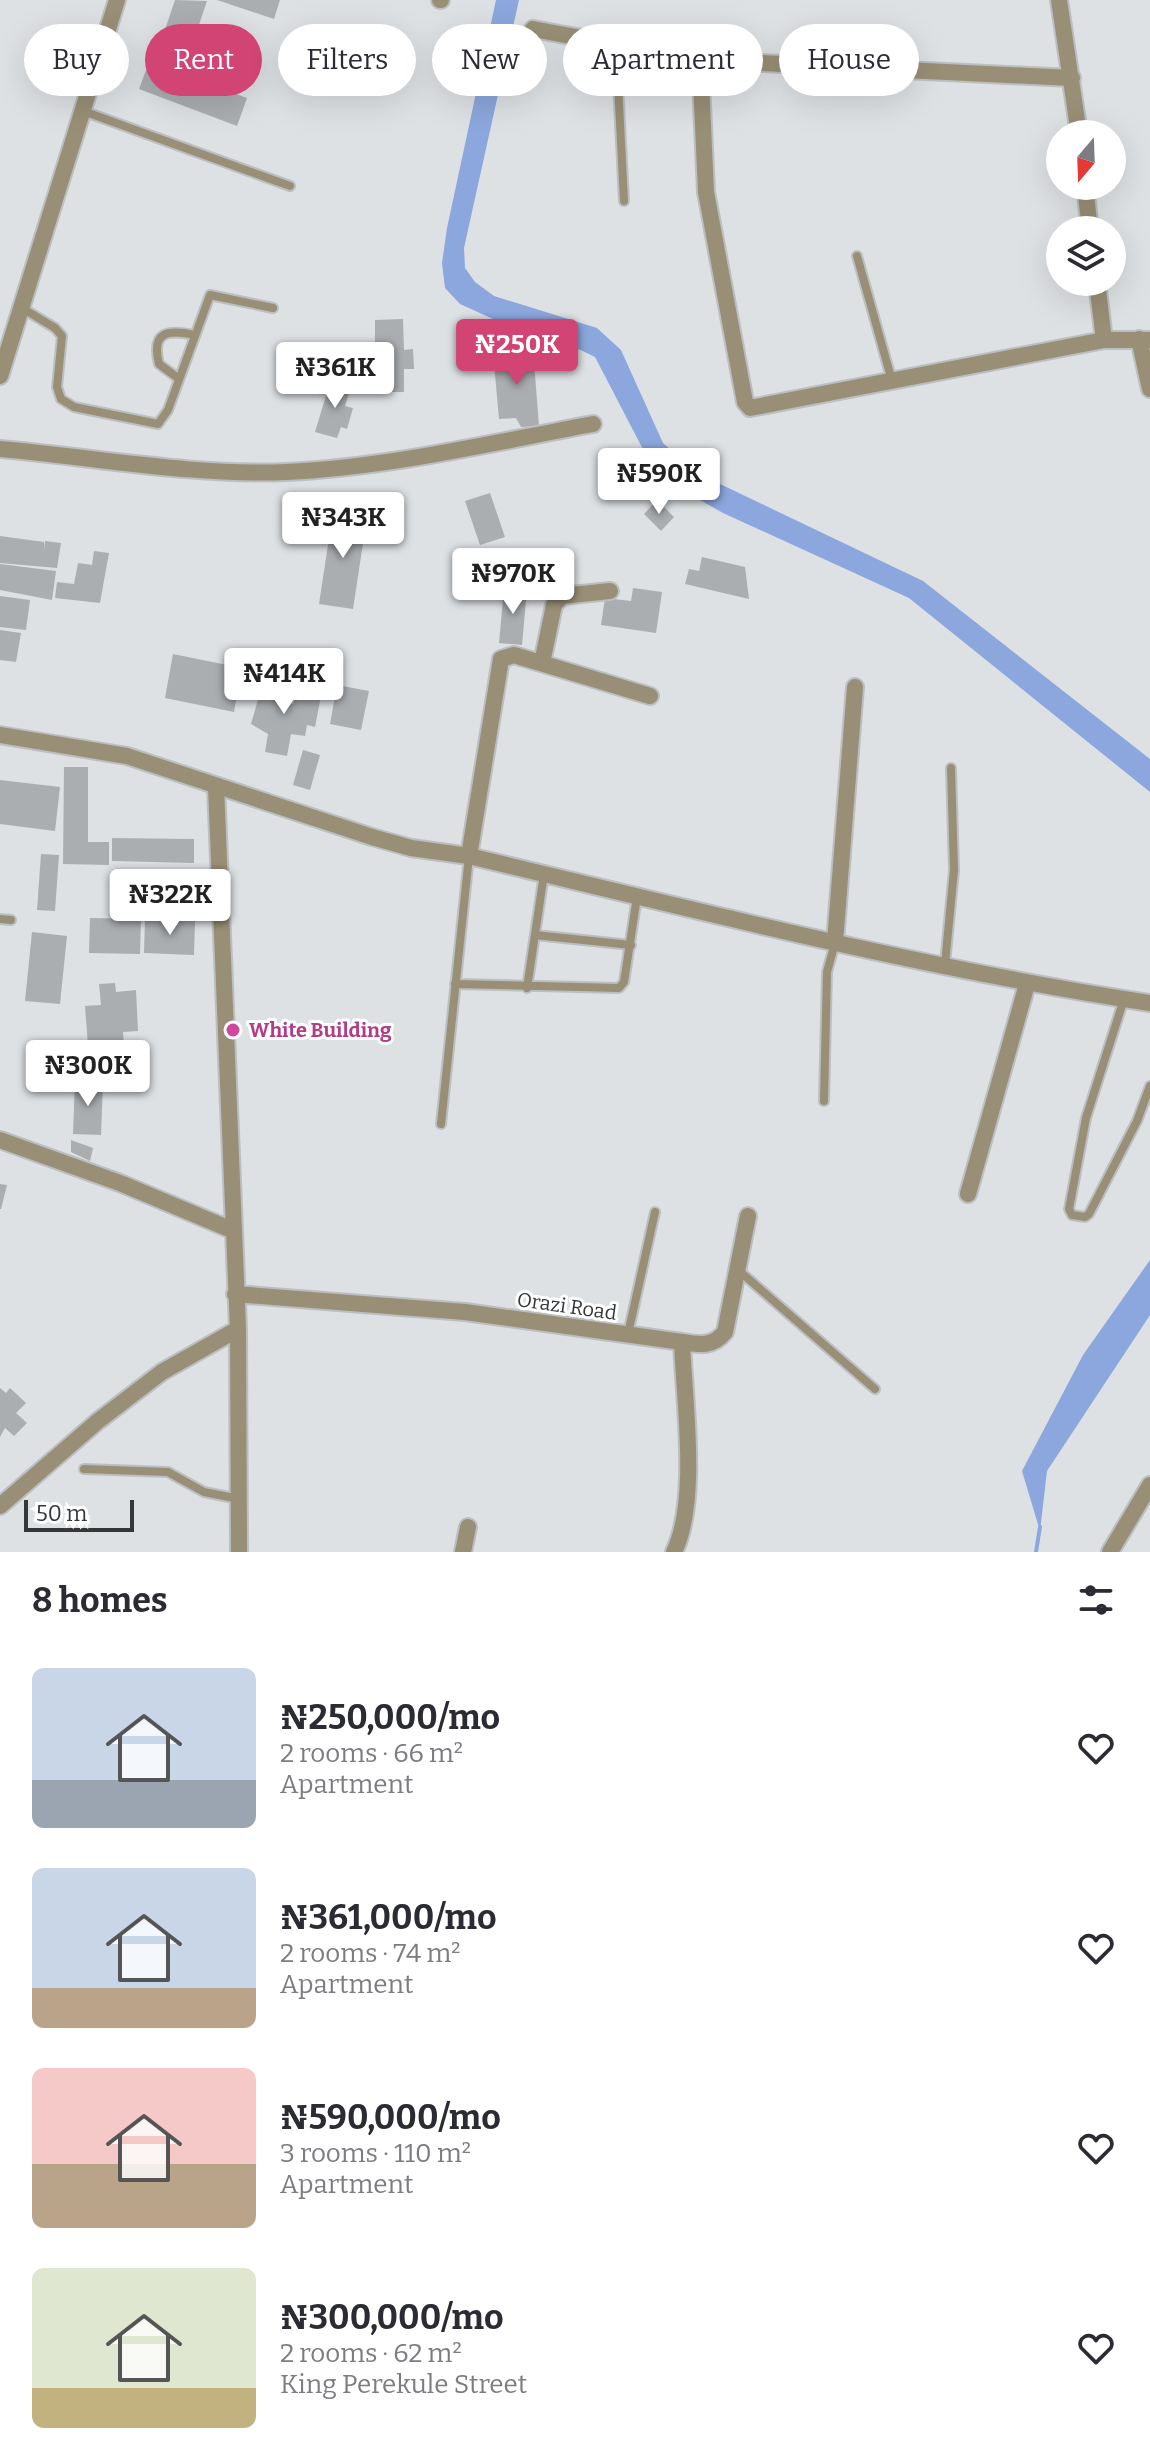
<!DOCTYPE html>
<html lang="en">
<head>
<meta charset="utf-8">
<style>
	body { margin:0; font-family:Bitter,serif; background:#f2f2f3; color:#2b2b33; height:100vh; display:flex; flex-direction:column; font-size:30px; white-space:nowrap }
	* { box-sizing:border-box; margin:0 }
	p { font-size:26px; color:#7c7c81 }
	.icon { flex:none; width:44px; height:44px; fill:none; stroke:currentColor; stroke-width:2; stroke-linecap:round; stroke-linejoin:round }
	.map { position:relative; height:1552px; overflow:hidden }
	.panel { display:flex; flex-direction:column; background:#fff; flex:1 }
	.panel>* { flex:none }
	.top-card { position:absolute; left:24px; top:24px; width:1102px; height:72px; display:flex; gap:16px }
	.needle { width:52px; rotate:199deg }
	.fabs { position:absolute; left:1046px; top:120px; display:grid; gap:16px }
	.fabs a { display:grid; place-items:center; width:80px; height:80px; border-radius:50%; background:#fff; box-shadow:0 8px 32px #0002; font-size:40px }
	.scale { position:absolute; left:24px; bottom:20px; width:110px; box-sizing:border-box; padding-left:8px; border:4px solid #363739; border-top:0; font-size:22px; line-height:28px; white-space:nowrap; color:#363739; -webkit-text-stroke:6px #fff; paint-order:stroke }
	.price { position:absolute; translate:-50% -68px; padding:0 18px; border-radius:8px; background:#fff; color:#222; font-size:26px; line-height:52px; filter:drop-shadow(0 2px 4px #0008) }
	.price::after { content:''; position:absolute; left:50%; top:48px; width:24px; height:18px; margin-left:-12px; background:inherit; clip-path:polygon(0 0,100% 0,50% 100%) }
	.price.on { background:#d14473; color:#fff }
	ul { padding:0; list-style:none }
	li { display:flex; align-items:center; gap:24px; height:200px; padding:0 32px }
	li span { display:grid; place-items:center; flex:none; width:224px; height:160px; border-radius:12px; color:#555 }
	li>.icon { margin-inline-start:auto }
	span .icon { width:96px; height:96px; fill:#fffc; stroke-width:1 }
	li b { font-size:34px }
	h2 { display:flex; justify-content:space-between; align-items:center; height:96px; padding:0 32px; font-size:34px }
	.chip { padding:0 28px; border-radius:36px; background:#fff; box-shadow:0 8px 32px #0002; font-size:28px; line-height:72px }
	.chip.on { background:#d14473; color:#fff }
	.map>svg:first-child { display:block }
</style>
</head>
<body>
<div class="map">
<svg width="1150" height="1552" viewBox="0 0 1150 1552">
	<rect width="100%" height="100%" fill="#dde1e4"/>
	<path fill="#8ca7dd" d="M496 0H519L464 248 465 268 475 282 494 296 597 328 621 350 663 443 697 473 923 581 1150 759V792L909 598 723 513 670 483 646 455 595 357 562 341 504 324 460 304 445 288 442 263 447 228Z
		M1150 1260V1315L1047 1471 1040 1531 1022 1471 1083 1355Z"/>
	<g fill="none" stroke-linecap="round" stroke-linejoin="round">
		<path stroke="#8ca7dd" stroke-width="4" d="M1036 1552 1040 1527"/>
	</g>
	<path fill="#abaeb1" d="M175 0 207 1 183 72 154 62Z
		M217 0H280L274 19Z
		M312 27 366 46 353 80 300 61Z
		M149 62 247 98 237 126 139 89Z
		M403 319 404 350 413 349 414 369H404V392H378L377 370 361 371 360 344H375V320Z
		M533 349 539 426 521 427 516 418 499 419 493 352Z
		M331 379 351 386 345 406 353 408 347 429 341 427 337 438 315 432Z
		M490 493 505 537 480 545 465 501Z
		M657 500 674 517 661 531 644 514Z
		M333 512 367 517 353 609 319 604Z
		M0 536 44 542V550L45 541 61 543 57 568 0 563Z
		M94 551 109 553 100 603 55 598 57 582 74 584 78 563 92 565Z
		M702 557 745 567 749 599 685 584 689 569 699 571Z
		M0 564 56 571 52 600 0 590Z
		M504 588 527 590 522 645 499 643Z
		M633 588 662 592 656 633 601 625 605 598 631 601Z
		M0 596 30 600 26 630 0 627Z
		M0 630 21 633 16 662 0 660Z
		M173 654 242 668 234 712 165 698Z
		M264 679 281 684 280 698 293 704 299 688 321 696 315 727 307 725 305 736 291 734 287 756 265 752 268 734 251 724Z
		M337 685 369 691 361 730 330 724Z
		M303 750 320 755 310 790 293 785Z
		M64 767H88V842H109V865L63 864Z
		M0 780 60 787 55 831 0 824Z
		M112 838 194 839V863L112 861Z
		M41 854 59 855 55 911 37 910Z
		M90 918 141 919 140 954 89 953Z
		M145 919 195 921 194 955 144 953Z
		M32 932 67 936 60 1004 25 1001Z
		M115 983 116 992 136 990 138 1031 123 1032 124 1044 88 1046 85 1006 101 1005 99 984Z
		M73 1049 107 1051 106 1077 71 1076Z
		M75 1081 103 1082 101 1135 73 1134Z
		M71 1140 93 1148 90 1161 71 1152Z
		M0 1184 7 1185 1 1209H0Z
		M0 1388 6 1393 10 1388 26 1403 16 1413 27 1423 14 1436 5 1428 0 1437Z"/>
	<g fill="none" stroke-linecap="round" stroke-linejoin="round">
		<defs>
			<path id="service" d="M616 45 624 201
				M83 111 290 186
				M857 256 892 381
				M22 308 55 328 62 336 57 387 61 399 74 407 158 424 168 410 210 295 273 308
				M179 379 159 364C151 332 167 329 194 335
				M0 919 11 920
				M535 935 631 945
				M945 964 954 870 951 768
				M455 984 619 988 624 982 637 897
				M527 988 544 874
				M1124 999 1086 1118 1069 1209 1072 1215 1085 1217 1089 1214 1137 1121 1150 1086
				M824 1101 827 972 835 943
				M441 1124 469 856
				M737 1269 875 1389
				M628 1334 655 1212
				M84 1469 168 1472 204 1492 239 1499"/>
			<path id="minor" d="M440 0H441
				M1059 0 1079 134
				M533 29 700 60 1072 78
				M700 60 706 192 745 402 750 408 1104 340H1150
				M1085 186 1090 230
				M1097 282 1104 340
				M1139 339 1150 389
				M0 376 117 0
				M0 449C93 457 193 476 286 472 389 467 492 443 593 424
				M542 663 554 605 562 596 610 591
				M216 786 238 1329 239 1552
				M469 856 501 659 514 655 650 696
				M835 942 855 687
				M0 1140 120 1183 232 1230
				M968 1194 1027 984
				M235 1294 465 1312 682 1342C684 1400 699 1500 674 1552
				M682 1342C700 1345 713 1347 725 1332L748 1216
				M0 1506 98 1421 162 1372 238 1329
				M463 1552 468 1527
				M1110 1552 1150 1485"/>
			<path id="tertiary" d="M0 735 127 756 372 837 411 848 469 856C695 910 920 968 1150 1003"/>
		</defs>
		<use href="#service" stroke="#bcbfc2" stroke-width="12"/>
		<use href="#minor" stroke="#bcbfc2" stroke-width="20"/>
		<use href="#tertiary" stroke="#bcbfc2" stroke-width="20"/>
		<use href="#service" stroke="#998f76" stroke-width="8"/>
		<use href="#minor" stroke="#998f76" stroke-width="16"/>
		<use href="#tertiary" stroke="#998f76" stroke-width="16"/>
	</g>
	<circle fill="#d1479c" stroke="#fff" stroke-width="3" cx="233" cy="1030" r="8"/>
	<g text-anchor="middle" stroke-width="6" stroke-linejoin="round" paint-order="stroke">
		<g font-size="20" font-weight="bold" fill="#b23c85" stroke="#fff" text-anchor="start">
			<text x="249" y="1037">White Building</text>
		</g>
		<g font-size="20" fill="#363739" stroke="#fff">
			<text transform="translate(567 1306) rotate(8)" y="7">Orazi Road</text>
		</g>
	</g>
</svg>
<div class="fabs">
<a><svg class="needle" viewBox="-14 -14 28 28"><path d="M0-13l5 13h-10z" fill="#e53935"/><path d="M0 13l5-13h-10z" fill="#7c7c81"/></svg></a>
<a><svg class="icon" aria-label="layers" viewBox="0 0 24 24"><path d="M12 4l9 5-9 5-9-5zM3 14l9 5 9-5"/></svg></a>
</div>
<div class="scale">50 m</div>
<b class="price on" style="left:517px;top:387px">₦250K</b>
<b class="price" style="left:335px;top:410px">₦361K</b>
<b class="price" style="left:659px;top:516px">₦590K</b>
<b class="price" style="left:343px;top:560px">₦343K</b>
<b class="price" style="left:513px;top:616px">₦970K</b>
<b class="price" style="left:284px;top:716px">₦414K</b>
<b class="price" style="left:170px;top:937px">₦322K</b>
<b class="price" style="left:88px;top:1108px">₦300K</b>
<div class="top-card">
<a class="chip">Buy</a>
<a class="chip on">Rent</a>
<a class="chip">Filters</a>
<a class="chip">New</a>
<a class="chip">Apartment</a>
<a class="chip">House</a>
</div>
</div>
<section class="panel">
<h2>8 homes<svg class="icon" aria-label="filters" viewBox="0 0 24 24"><path d="M4 7h16M4 17h16"/><circle cx="9" cy="7" r="2"/><circle cx="15" cy="17" r="2"/></svg></h2>
<ul>
<li><span style="background:linear-gradient(#c9d6e8 70%,#9aa5b1 0)"><svg class="icon" aria-label="home" viewBox="0 0 24 24"><path d="M3 11l9-7 9 7M6 9v11h12V9"/></svg></span><div><b>₦250,000/mo</b><p>2 rooms · 66 m²</p><p>Apartment</p></div><svg class="icon" aria-label="heart" viewBox="0 0 24 24"><path d="M12 20l-8-8c-3-5 5-10 8-4 3-6 11-1 8 4z"/></svg></li>
<li><span style="background:linear-gradient(#c9d6e8 75%,#b9a48a 0)"><svg class="icon" aria-label="home" viewBox="0 0 24 24"><path d="M3 11l9-7 9 7M6 9v11h12V9"/></svg></span><div><b>₦361,000/mo</b><p>2 rooms · 74 m²</p><p>Apartment</p></div><svg class="icon" aria-label="heart" viewBox="0 0 24 24"><path d="M12 20l-8-8c-3-5 5-10 8-4 3-6 11-1 8 4z"/></svg></li>
<li><span style="background:linear-gradient(#f6c9c9 60%,#b9a48a 0)"><svg class="icon" aria-label="home" viewBox="0 0 24 24"><path d="M3 11l9-7 9 7M6 9v11h12V9"/></svg></span><div><b>₦590,000/mo</b><p>3 rooms · 110 m²</p><p>Apartment</p></div><svg class="icon" aria-label="heart" viewBox="0 0 24 24"><path d="M12 20l-8-8c-3-5 5-10 8-4 3-6 11-1 8 4z"/></svg></li>
<li><span style="background:linear-gradient(#dfe7d0 75%,#c2b280 0)"><svg class="icon" aria-label="home" viewBox="0 0 24 24"><path d="M3 11l9-7 9 7M6 9v11h12V9"/></svg></span><div><b>₦300,000/mo</b><p>2 rooms · 62 m²</p><p>King Perekule Street</p></div><svg class="icon" aria-label="heart" viewBox="0 0 24 24"><path d="M12 20l-8-8c-3-5 5-10 8-4 3-6 11-1 8 4z"/></svg></li>
</ul>
</section>
</body>
</html>
